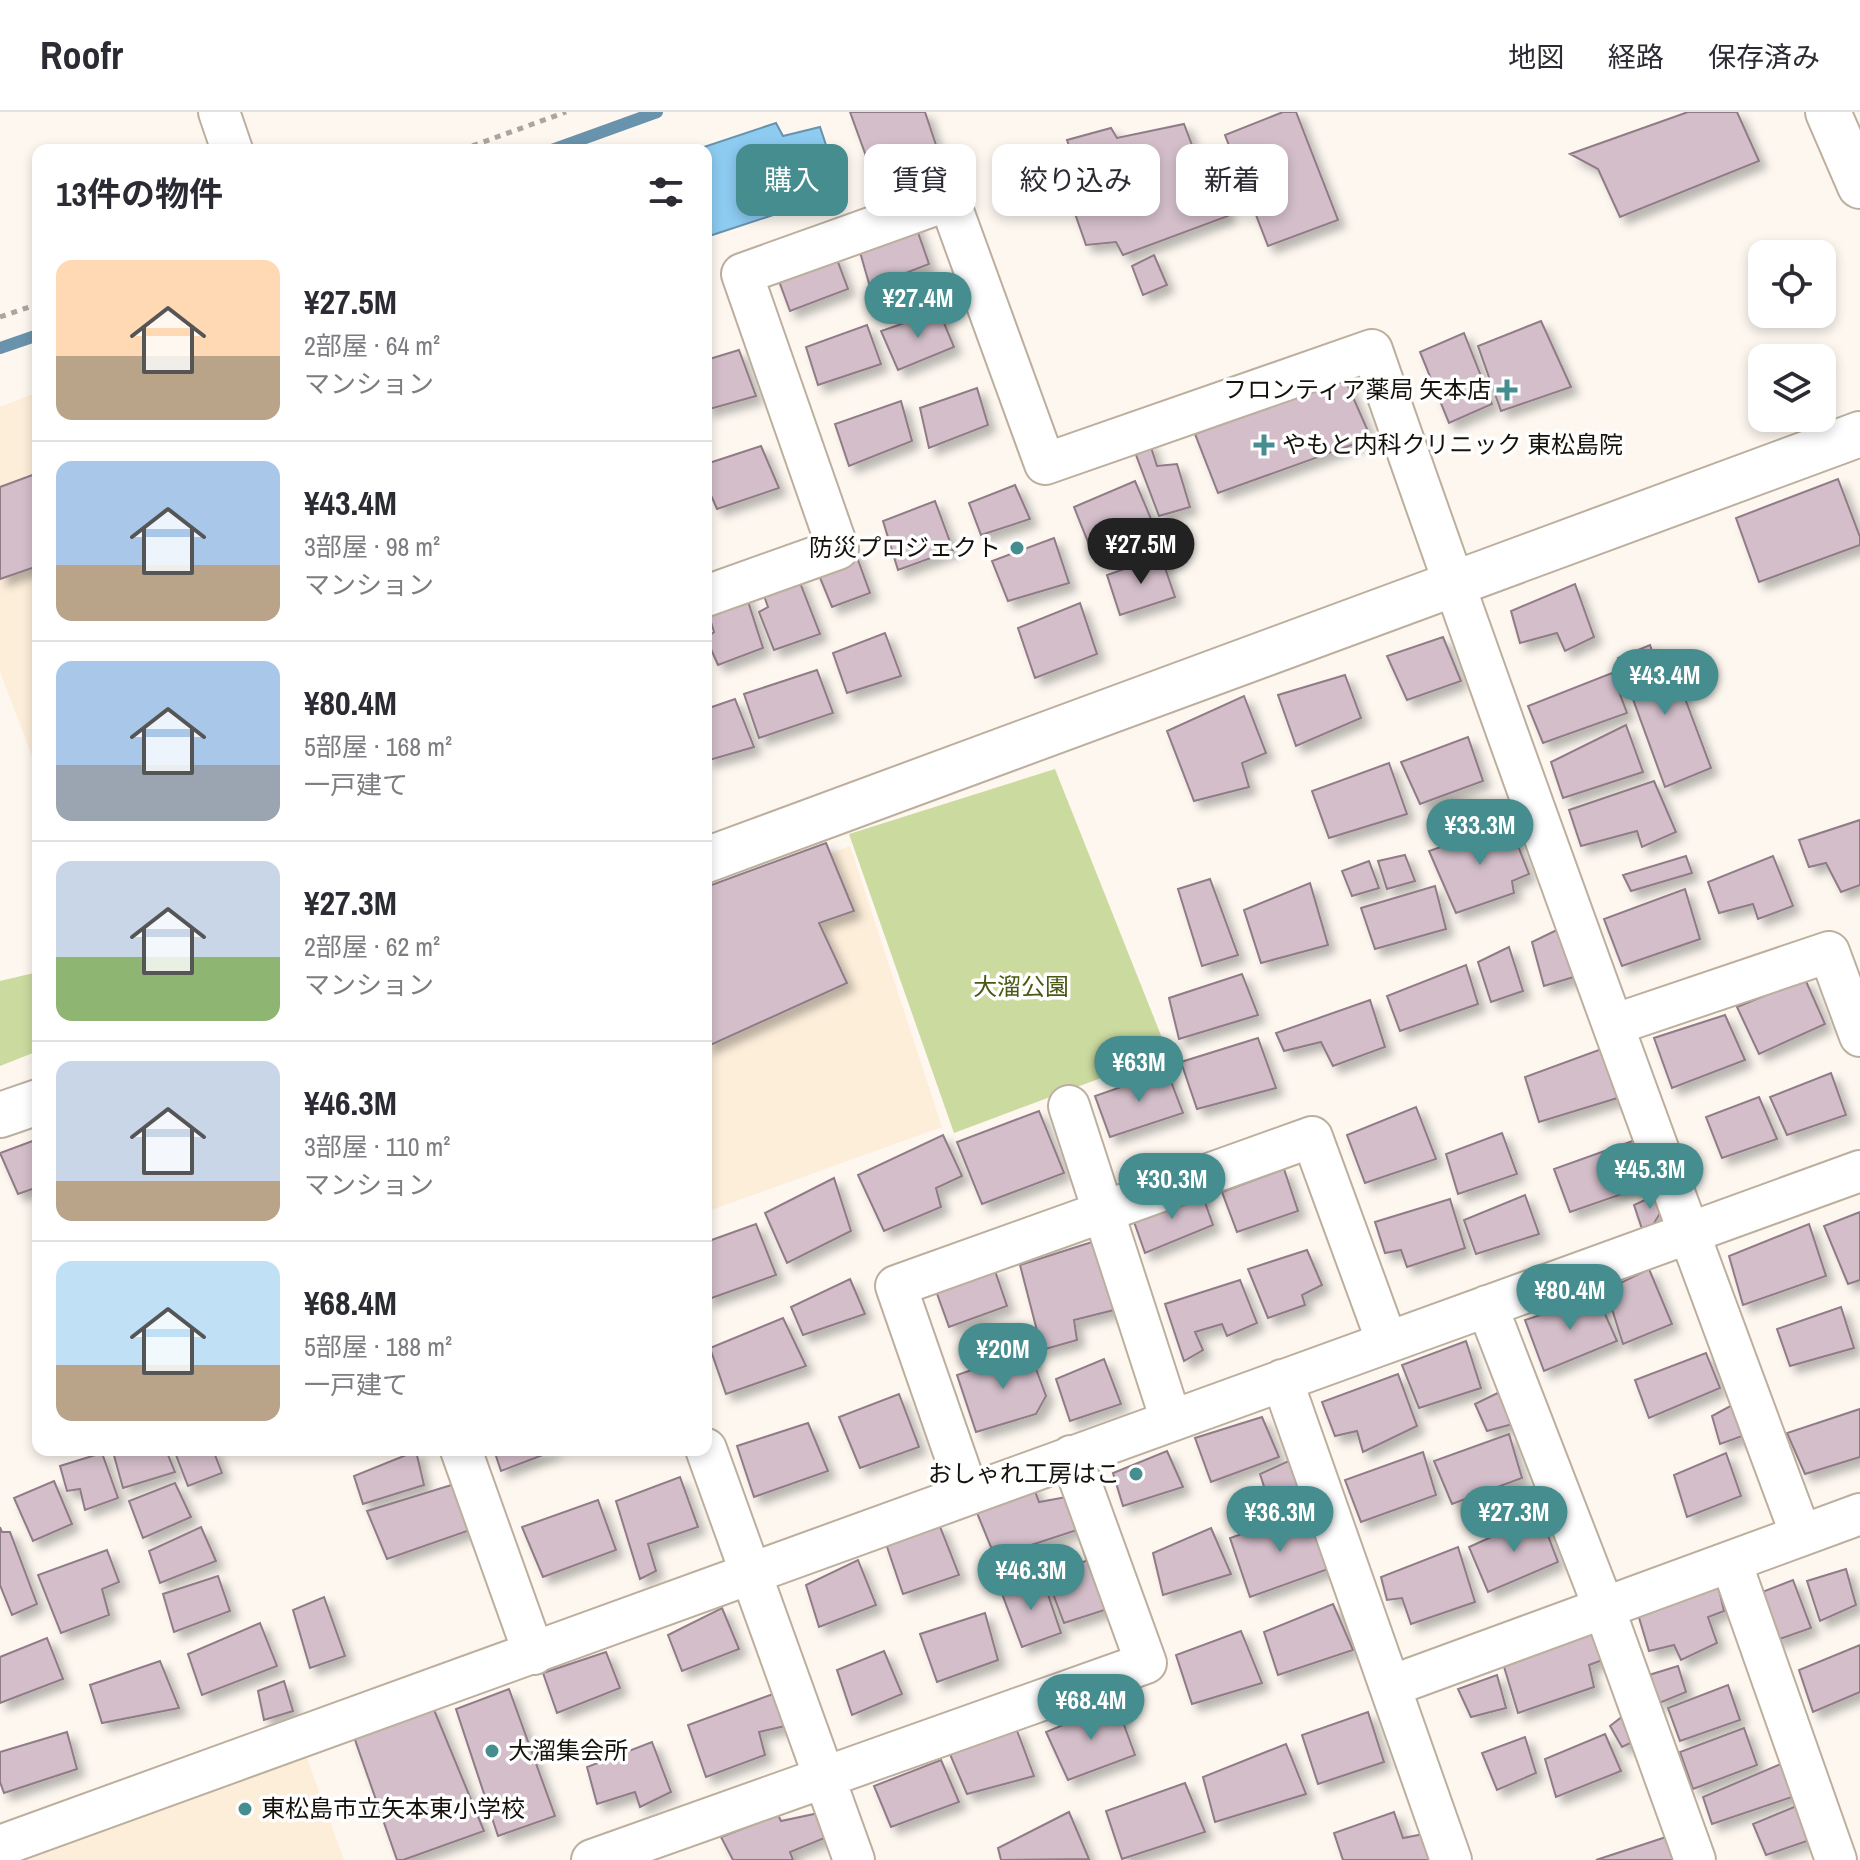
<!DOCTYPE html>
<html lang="ja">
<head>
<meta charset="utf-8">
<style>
	body { margin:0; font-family:"Archivo Narrow","Noto Sans JP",sans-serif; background:#f7f7f7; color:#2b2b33; height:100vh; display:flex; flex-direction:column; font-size:30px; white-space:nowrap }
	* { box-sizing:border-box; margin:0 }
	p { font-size:26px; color:#7c7c81 }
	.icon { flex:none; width:44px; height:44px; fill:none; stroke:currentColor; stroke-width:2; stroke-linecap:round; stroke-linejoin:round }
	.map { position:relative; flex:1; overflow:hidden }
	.panel { position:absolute; left:32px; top:32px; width:680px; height:1312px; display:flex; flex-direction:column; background:#fff; border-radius:16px; box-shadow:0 4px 12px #0003 }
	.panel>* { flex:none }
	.banner { position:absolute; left:736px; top:32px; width:760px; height:72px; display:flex; gap:16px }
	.controls { position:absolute; left:1748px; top:128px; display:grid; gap:16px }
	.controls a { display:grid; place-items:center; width:88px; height:88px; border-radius:16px; background:#fff; box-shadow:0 4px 12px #0003; font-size:40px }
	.price { position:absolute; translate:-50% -68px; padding:0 18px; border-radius:28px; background:#458d8e; color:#fff; font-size:26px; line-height:52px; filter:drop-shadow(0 2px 4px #0008) }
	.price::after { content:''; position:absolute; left:50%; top:48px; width:24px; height:18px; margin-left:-12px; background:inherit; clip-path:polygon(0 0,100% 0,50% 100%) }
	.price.current { background:#222; color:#fff }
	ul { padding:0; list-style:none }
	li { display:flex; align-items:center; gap:24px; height:200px; padding:0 24px }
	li+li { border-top:2px solid #e1e1e2 }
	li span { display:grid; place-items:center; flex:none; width:224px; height:160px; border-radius:16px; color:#555 }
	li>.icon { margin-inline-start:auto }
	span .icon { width:96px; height:96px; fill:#fffc; stroke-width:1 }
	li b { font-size:34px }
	h2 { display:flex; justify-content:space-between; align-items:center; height:96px; padding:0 24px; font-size:34px }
	.pill { padding:0 28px; border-radius:16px; background:#fff; box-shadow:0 4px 12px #0003; font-size:28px; line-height:72px }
	.pill.current { background:#458d8e; color:#fff }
	header { display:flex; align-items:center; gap:48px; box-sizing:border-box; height:112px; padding:0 40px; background:#fff; border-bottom:2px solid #e1e1e2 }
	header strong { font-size:38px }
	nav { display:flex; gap:44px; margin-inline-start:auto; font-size:28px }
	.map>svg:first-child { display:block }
</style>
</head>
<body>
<header>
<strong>Roofr</strong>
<nav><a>地図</a><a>経路</a><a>保存済み</a></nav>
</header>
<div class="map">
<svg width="1860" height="1748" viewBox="0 0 1860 1748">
	<defs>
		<filter id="shadow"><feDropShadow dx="7" dy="7" stdDeviation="4" flood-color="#0004"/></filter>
	</defs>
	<rect width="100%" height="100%" fill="#fdf7f0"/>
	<path fill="#fdeeda" d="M38 280V660L0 560V295Z
		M850 734 942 1015 706 1100V787Z
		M307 1646 344 1748H22Z"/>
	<path fill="#cbda9f" d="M1055 657 1168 941 954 1021 849 722Z
		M38 860V939L0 954V869Z"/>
	<path fill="#8dcbf1" stroke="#6993ac" stroke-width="2" d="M776 11 783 24 820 15 831 48 763 69 773 103 706 125V38H695Z"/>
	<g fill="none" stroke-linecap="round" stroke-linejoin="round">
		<path stroke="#6993ac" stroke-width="12" d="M552 38 657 0
			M0 236 38 223"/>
	</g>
	<path fill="#d3bec9" stroke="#8f7c86" stroke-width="2" filter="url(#shadow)" d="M850 0H925L939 42 874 66Z
		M1283 0H1296L1338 108 1268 134 1225 23Z
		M1688 0H1737L1759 49 1620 105 1598 57 1570 42Z
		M1184 12 1197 46 1206 44 1228 104 1123 143 1116 130 1086 133 1058 53 1074 49 1067 28 1111 16 1117 26Z
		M914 109 929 152 870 175 858 133Z
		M835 142 848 177 790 199 776 161Z
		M1154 143 1167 173 1143 183 1132 154Z
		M939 199 954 235 898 258 881 219Z
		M1541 209 1571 275 1501 299 1478 234Z
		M867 213 881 252 818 273 806 235Z
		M1464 221 1492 292 1449 311 1420 240Z
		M739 238 756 284 706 298V248Z
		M1345 267 1371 326 1218 381 1195 322Z
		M977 276 988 313 929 336 920 296Z
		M901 289 912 329 849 354 835 312Z
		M1149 329 1157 354 1177 352 1190 395 1159 404 1133 335Z
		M761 334 779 376 717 397 706 372V352Z
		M38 361V454L0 467V375Z
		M1838 367 1860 425V433L1759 470 1736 406Z
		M1135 369 1154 414 1090 435 1074 395Z
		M1015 373 1030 407 981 423 969 391Z
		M935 389 953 438 898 458 883 409Z
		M1054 426 1069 471 1008 489 992 449Z
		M854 437 870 481 832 495 816 456Z
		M1161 444 1175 485 1120 503 1107 463Z
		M797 463 820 522 774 538 759 500 768 495 763 481Z
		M1575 472 1594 525 1565 539 1557 521 1520 531 1511 499Z
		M745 480 763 536 718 553 706 526 714 520 707 497Z
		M1080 491 1097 542 1035 566 1018 516Z
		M885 521 901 564 847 581 833 541Z
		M1443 525 1461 569 1407 588 1387 544Z
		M1650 533 1659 559 1674 557 1711 656 1665 675 1618 546Z
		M817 558 833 601 759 626 744 582Z
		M1612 561 1627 601 1543 631 1528 594Z
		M1345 563 1361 606 1296 634 1278 583Z
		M1244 584 1266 641 1242 651 1249 675 1194 689 1167 619Z
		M735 587 754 635 706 649V597Z
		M1626 613 1643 660 1563 686 1551 650Z
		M1468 625 1483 669 1420 692 1401 650Z
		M1389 651 1407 702 1329 726 1312 679Z
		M1654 669 1676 720 1642 735 1637 719 1581 734 1569 698Z
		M1860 708V773L1841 780 1826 751 1809 755 1799 728Z
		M1509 711 1529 762 1512 769 1514 781 1456 801 1429 739Z
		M826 731 854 799 819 811 847 871 706 935V775Z
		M1405 743 1415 769 1387 777 1378 749Z
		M1686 744 1692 761 1631 779 1623 763Z
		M1773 744 1793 794 1758 807 1753 792 1719 801 1708 770Z
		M1369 749 1379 776 1352 784 1342 759Z
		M1210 767 1238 843 1202 854 1178 777Z
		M1310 771 1328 833 1261 851 1244 798Z
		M1435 774 1446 817 1375 837 1361 796Z
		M1685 777 1700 827 1622 854 1604 807Z
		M1561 816 1577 864 1544 874 1532 830Z
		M1509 835 1523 879 1491 890 1478 850Z
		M1466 853 1478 892 1400 919 1387 884Z
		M1242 862 1258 903 1179 927 1169 886Z
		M1805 867 1825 912 1759 942 1737 895Z
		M1370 888 1385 935 1333 954 1321 930 1284 939 1276 921Z
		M1725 903 1745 948 1672 976 1654 926Z
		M1258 926 1276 976 1197 997 1181 950Z
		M1607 935 1624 984 1539 1010 1525 965Z
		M1167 959 1183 1001 1110 1025 1095 984Z
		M1831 961 1846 1003 1787 1023 1770 985Z
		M1759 985 1777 1027 1722 1046 1706 1005Z
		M1416 995 1436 1047 1365 1071 1347 1023Z
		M1039 999 1064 1061 982 1092 957 1030Z
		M1502 1021 1517 1062 1458 1082 1446 1042Z
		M943 1023 962 1064 936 1076 941 1095 884 1119 858 1063Z
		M38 1027V1075L18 1082 0 1041Z
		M1638 1027 1654 1071 1570 1100 1554 1057Z
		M1284 1057 1298 1099 1237 1120 1222 1080Z
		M834 1066 851 1119 787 1151 765 1101Z
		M1201 1079 1213 1113 1145 1141 1132 1104Z
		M1660 1081 1668 1088 1650 1118 1643 1120 1634 1093Z
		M1525 1083 1539 1122 1476 1142 1464 1108Z
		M1450 1087 1465 1136 1407 1155 1401 1138 1385 1141 1375 1110Z
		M1860 1100V1168L1848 1172 1824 1114Z
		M756 1112 776 1163 706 1188V1130Z
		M1809 1112 1826 1164 1743 1193 1729 1144Z
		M1092 1130 1118 1197 1074 1208 1077 1228 1042 1238 1020 1153Z
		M1307 1138 1322 1173 1302 1183 1305 1193 1268 1206 1248 1157Z
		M994 1156 1007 1194 949 1215 935 1176Z
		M1649 1157 1672 1212 1623 1232 1606 1178Z
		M850 1167 865 1202 803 1223 791 1195Z
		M1240 1168 1257 1211 1227 1224 1222 1212 1195 1220 1203 1238 1184 1249 1165 1192Z
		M1597 1184 1617 1229 1544 1259 1525 1208Z
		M1841 1195 1854 1236 1790 1254 1777 1217Z
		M783 1206 806 1254 726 1282 710 1236Z
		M1466 1229 1481 1276 1419 1296 1402 1253Z
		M1029 1238 1046 1284 1036 1302 976 1320 957 1263Z
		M1706 1241 1720 1276 1649 1306 1635 1268Z
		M1104 1247 1121 1292 1070 1309 1056 1267Z
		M1398 1262 1417 1314 1363 1340 1357 1319 1335 1324 1322 1290Z
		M1508 1276 1520 1310 1487 1319 1475 1292Z
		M899 1282 919 1335 860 1356 839 1305Z
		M1736 1291 1748 1322 1720 1332 1712 1304Z
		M1860 1297V1345L1805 1362 1787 1321Z
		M1262 1305 1279 1345 1211 1370 1195 1326Z
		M808 1311 828 1359 754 1385 737 1334Z
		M1509 1322 1522 1366 1452 1392 1434 1349Z
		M120 1338H166L175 1360 123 1376 113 1340Z
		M174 1338H213L222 1361 188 1374Z
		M494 1338H556L501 1359Z
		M416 1339 424 1373 363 1392 354 1364Z
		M1167 1339 1183 1375 1123 1394 1113 1361Z
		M1423 1340 1436 1383 1361 1410 1345 1368Z
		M102 1341 118 1386 85 1398 80 1377 67 1379 60 1354Z
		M1726 1341 1741 1384 1687 1405 1674 1363Z
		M1293 1347 1306 1377 1269 1390 1260 1362Z
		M680 1365 698 1415 648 1432 656 1459 640 1467 616 1389Z
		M54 1369 72 1412 33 1429 14 1386Z
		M175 1371 191 1405 143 1426 129 1389Z
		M458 1371 473 1417 387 1447 367 1399Z
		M1032 1371 1039 1390 1066 1385 1083 1416 995 1445 975 1396Z
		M598 1388 616 1438 543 1465 522 1415Z
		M1308 1399 1331 1456 1250 1485 1230 1426Z
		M1540 1403 1558 1450 1488 1480 1469 1435Z
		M939 1412 959 1463 903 1482 885 1429Z
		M0 1415 2 1420H10L37 1492 12 1503 0 1473Z
		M201 1415 216 1449 160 1471 149 1439Z
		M1211 1416 1231 1462 1163 1483 1153 1441Z
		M1458 1435 1475 1490 1411 1512 1402 1486 1387 1488 1381 1465Z
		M107 1438 119 1470 102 1477 109 1503 61 1521 38 1463Z
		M1094 1446 1114 1495 1064 1511 1046 1463Z
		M858 1448 876 1493 819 1515 806 1473Z
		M1846 1457 1856 1493 1820 1509 1807 1469Z
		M218 1464 230 1499 174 1520 163 1482Z
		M1042 1465 1061 1521 1022 1535 1001 1479Z
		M1793 1468 1811 1516 1774 1529 1757 1482Z
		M1718 1473 1724 1499 1708 1505 1717 1531 1681 1548 1674 1533 1649 1539 1637 1499Z
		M324 1485 345 1544 310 1556 293 1498Z
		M1333 1492 1353 1538 1278 1563 1264 1520Z
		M722 1496 739 1537 682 1559 668 1523Z
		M985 1501 998 1548 937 1570 920 1522Z
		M260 1511 277 1554 202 1583 188 1542Z
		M1598 1512 1611 1545 1589 1553 1594 1575 1518 1601 1502 1548Z
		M1241 1519 1262 1571 1192 1592 1176 1543Z
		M47 1526 63 1567 0 1591V1545Z
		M1860 1533V1580L1813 1600 1799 1558Z
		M884 1539 902 1582 852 1603 837 1558Z
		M606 1540 620 1576 557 1601 543 1561Z
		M160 1549 179 1596 102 1611 90 1573Z
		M1678 1554 1686 1580 1657 1592 1649 1563Z
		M1497 1563 1506 1596 1471 1605 1458 1577Z
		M284 1569 293 1599 264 1608 258 1579Z
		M1728 1573 1740 1608 1680 1629 1668 1596Z
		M509 1577 555 1704 498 1724 456 1597Z
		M773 1582 785 1614 759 1620 765 1643 706 1665 688 1613Z
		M1116 1591 1135 1643 1068 1668 1046 1620Z
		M432 1593 484 1719 403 1748H397L353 1622Z
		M1632 1597 1641 1626 1622 1635 1610 1614Z
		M1368 1600 1384 1650 1318 1672 1302 1623Z
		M1016 1616 1034 1664 967 1682 949 1640Z
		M1744 1616 1757 1653 1693 1677 1680 1640Z
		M67 1620 77 1657 4 1681 0 1670V1640Z
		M1605 1622 1621 1659 1556 1685 1545 1647Z
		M1525 1625 1536 1661 1497 1678 1482 1641Z
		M652 1630 671 1680 640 1695 635 1680 597 1692 587 1655Z
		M1286 1632 1306 1682 1215 1710 1203 1665Z
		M941 1648 959 1690 891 1715 874 1674Z
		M1783 1651 1795 1684 1712 1712 1703 1685Z
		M1185 1671 1205 1720 1122 1747 1106 1699Z
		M1799 1693 1813 1727 1766 1743 1753 1712Z
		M1069 1700 1089 1747 1001 1748 998 1736Z
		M1394 1700 1403 1726 1429 1721 1436 1748H1343L1334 1721Z
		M819 1701 827 1725 790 1740 793 1748H733L721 1725 778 1703 781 1709Z
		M1669 1724 1677 1748H1596Z"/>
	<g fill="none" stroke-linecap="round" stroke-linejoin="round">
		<defs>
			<path id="street" d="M219 0 232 38
				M706 484 838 437 742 162 949 88 1045 352 1372 238C1510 635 1654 1029 1801 1423
				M1613 913 1829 840 1860 924
				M1069 994 1171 1308
				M1487 1194 1604 1496 1695 1748
				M1282 1268 1451 1748
				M706 1337 854 1748
				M461 1338 534 1542
				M968 1381 896 1174 1312 1025 1387 1230
				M1731 1450 1836 1748
				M1391 1574 1860 1402
				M0 1734 1860 1059
				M592 1748 1146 1551 1071 1344"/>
			<path id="secondary" d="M1828 0 1860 74
				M706 748 1860 322
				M0 1003 38 990"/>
		</defs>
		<use href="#street" stroke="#bcaf9e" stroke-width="44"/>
		<use href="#secondary" stroke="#bcaf9e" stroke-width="48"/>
		<path stroke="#aaa59e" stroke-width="5" stroke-dasharray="6 6" stroke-linecap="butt" d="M461 38 566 0
			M0 205 38 192"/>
		<use href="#street" stroke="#fff" stroke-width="40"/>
		<use href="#secondary" stroke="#fff" stroke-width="44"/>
	</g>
	<g fill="#458d8e" stroke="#fff" stroke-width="3">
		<path d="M1503 266h8v8h8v8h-8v8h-8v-8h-8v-8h8z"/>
		<path d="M1260 321h8v8h8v8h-8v8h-8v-8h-8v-8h8z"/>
		<circle cx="1017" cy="436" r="8"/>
		<circle cx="1136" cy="1362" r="8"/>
		<circle cx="492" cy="1639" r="8"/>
		<circle cx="245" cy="1697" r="8"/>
	</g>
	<g text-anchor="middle" stroke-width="7" stroke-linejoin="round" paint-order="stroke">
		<g font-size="24" fill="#15110b" stroke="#fff" text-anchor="end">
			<text x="1491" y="286">フロンティア薬局 矢本店</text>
			<text x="1282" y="341" text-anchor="start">やもと内科クリニック 東松島院</text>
			<text x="1001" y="444">防災プロジェクト</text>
			<text x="1120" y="1370">おしゃれ工房はこ</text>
			<text x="508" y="1647" text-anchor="start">大溜集会所</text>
			<text x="261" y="1705" text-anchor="start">東松島市立矢本東小学校</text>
		</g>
		<g font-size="24" fill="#4b5815" stroke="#fff">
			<text x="1021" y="883">大溜公園</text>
		</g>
	</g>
</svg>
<div class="controls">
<a><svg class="icon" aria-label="locate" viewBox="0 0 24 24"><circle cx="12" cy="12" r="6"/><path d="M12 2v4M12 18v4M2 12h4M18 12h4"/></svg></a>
<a><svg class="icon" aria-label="layers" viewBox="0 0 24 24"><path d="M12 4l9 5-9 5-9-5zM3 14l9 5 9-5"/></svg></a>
</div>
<b class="price" style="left:918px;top:228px">¥27.4M</b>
<b class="price current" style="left:1141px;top:474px">¥27.5M</b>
<b class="price" style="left:1665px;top:605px">¥43.4M</b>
<b class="price" style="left:1480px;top:755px">¥33.3M</b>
<b class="price" style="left:1139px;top:992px">¥63M</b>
<b class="price" style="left:1650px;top:1099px">¥45.3M</b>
<b class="price" style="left:1172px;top:1109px">¥30.3M</b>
<b class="price" style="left:1570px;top:1220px">¥80.4M</b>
<b class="price" style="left:1003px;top:1279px">¥20M</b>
<b class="price" style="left:1280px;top:1442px">¥36.3M</b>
<b class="price" style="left:1514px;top:1442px">¥27.3M</b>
<b class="price" style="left:1031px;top:1500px">¥46.3M</b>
<b class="price" style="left:1091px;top:1630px">¥68.4M</b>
<div class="banner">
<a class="pill current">購入</a>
<a class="pill">賃貸</a>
<a class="pill">絞り込み</a>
<a class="pill">新着</a>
</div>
<section class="panel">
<h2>13件の物件<svg class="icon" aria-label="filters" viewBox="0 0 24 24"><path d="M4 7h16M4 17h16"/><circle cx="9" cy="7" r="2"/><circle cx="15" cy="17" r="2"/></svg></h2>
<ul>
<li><span style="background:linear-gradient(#ffd9b3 60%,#b9a48a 0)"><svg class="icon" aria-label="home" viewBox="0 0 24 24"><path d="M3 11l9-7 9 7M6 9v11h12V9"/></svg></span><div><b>¥27.5M</b><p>2部屋 · 64 m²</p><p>マンション</p></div></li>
<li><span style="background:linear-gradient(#a9c7e8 65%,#b9a48a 0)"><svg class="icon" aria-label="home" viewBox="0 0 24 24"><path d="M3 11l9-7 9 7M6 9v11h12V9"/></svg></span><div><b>¥43.4M</b><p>3部屋 · 98 m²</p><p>マンション</p></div></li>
<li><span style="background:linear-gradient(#a9c7e8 65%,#9aa5b1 0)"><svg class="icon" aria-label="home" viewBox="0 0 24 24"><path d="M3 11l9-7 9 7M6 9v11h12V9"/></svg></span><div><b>¥80.4M</b><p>5部屋 · 168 m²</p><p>一戸建て</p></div></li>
<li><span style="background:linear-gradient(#c9d6e8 60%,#8fb573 0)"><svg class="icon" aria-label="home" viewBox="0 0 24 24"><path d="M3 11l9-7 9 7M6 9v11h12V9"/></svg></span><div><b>¥27.3M</b><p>2部屋 · 62 m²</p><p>マンション</p></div></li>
<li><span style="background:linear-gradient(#c9d6e8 75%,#b9a48a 0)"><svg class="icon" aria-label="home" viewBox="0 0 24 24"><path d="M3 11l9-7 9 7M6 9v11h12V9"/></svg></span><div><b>¥46.3M</b><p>3部屋 · 110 m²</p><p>マンション</p></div></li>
<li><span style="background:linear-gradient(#bfe0f5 65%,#b9a48a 0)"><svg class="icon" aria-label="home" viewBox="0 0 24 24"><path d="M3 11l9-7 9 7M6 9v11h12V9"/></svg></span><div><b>¥68.4M</b><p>5部屋 · 188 m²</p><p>一戸建て</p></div></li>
</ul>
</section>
</div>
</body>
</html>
